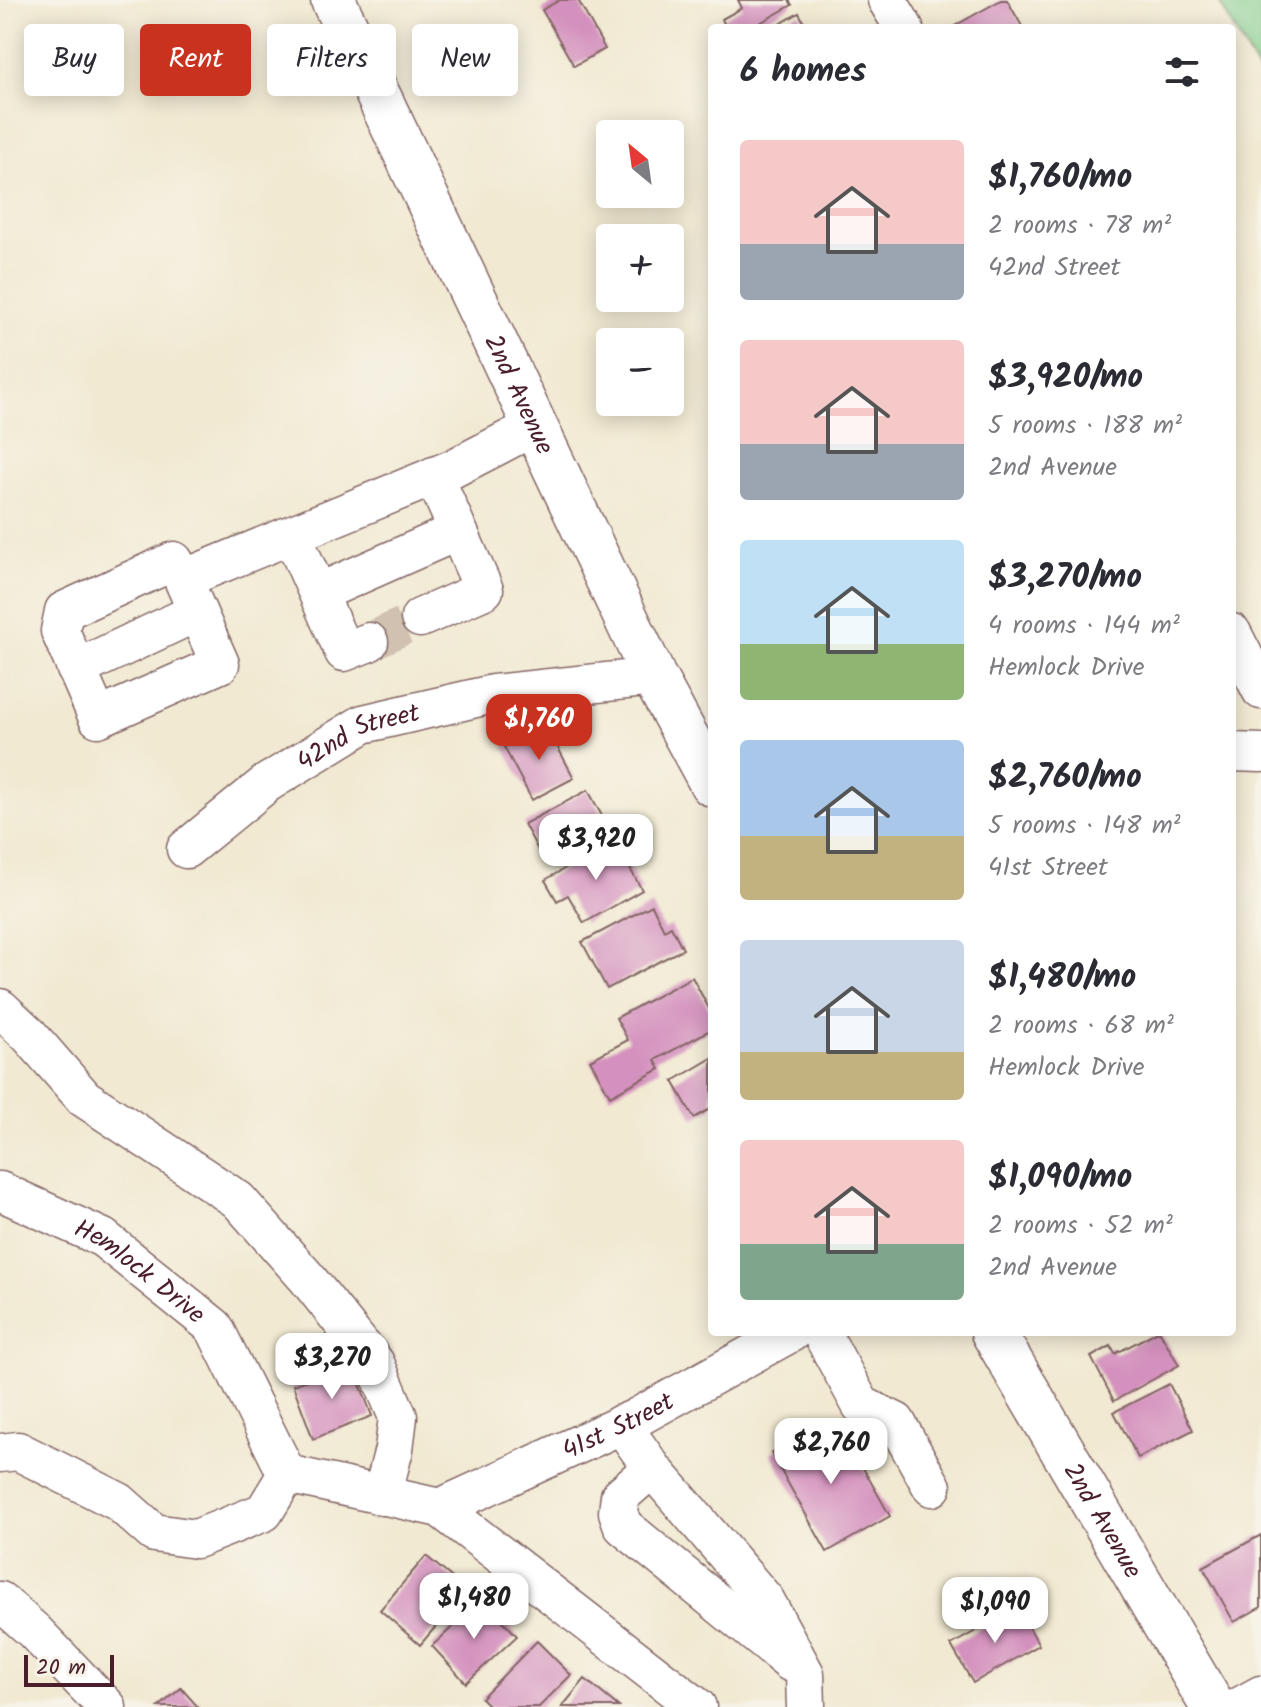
<!DOCTYPE html>
<html lang="en">
<head>
<meta charset="utf-8">
<style>
	body { margin:0; font-family:Kalam,sans-serif; background:#f7f7f7; color:#2b2b33; height:100vh; display:flex; flex-direction:column; font-size:30px; white-space:nowrap }
	* { box-sizing:border-box; margin:0 }
	p { font-size:26px; color:#7c7c81 }
	.icon { flex:none; width:44px; height:44px; fill:none; stroke:currentColor; stroke-width:2; stroke-linecap:round; stroke-linejoin:round }
	.map { position:relative; flex:1; overflow:hidden }
	.side { position:absolute; left:708px; top:24px; width:528px; height:1312px; display:flex; flex-direction:column; background:#fff; border-radius:8px; box-shadow:0 4px 20px #0003 }
	.side>* { flex:none }
	.top-card { position:absolute; left:24px; top:24px; width:564px; height:72px; display:flex; gap:16px }
	.needle { width:52px; rotate:331deg }
	.buttons { position:absolute; left:596px; top:120px; display:grid; gap:16px }
	.buttons a { display:grid; place-items:center; width:88px; height:88px; border-radius:8px; background:#fff; box-shadow:0 4px 20px #0003; font-size:40px }
	.scale { position:absolute; left:24px; bottom:20px; width:90px; box-sizing:border-box; padding-left:8px; border:4px solid #4a1f2b; border-top:0; font-size:22px; line-height:28px; white-space:nowrap; color:#4a1f2b; -webkit-text-stroke:6px #f7f3e8; paint-order:stroke }
	.price { position:absolute; translate:-50% -68px; padding:0 18px; border-radius:16px; background:#fff; color:#222; font-size:26px; line-height:52px; filter:drop-shadow(0 2px 4px #0008) }
	.price::after { content:''; position:absolute; left:50%; top:48px; width:24px; height:18px; margin-left:-12px; background:inherit; clip-path:polygon(0 0,100% 0,50% 100%) }
	.price.on { background:#c8321e; color:#fff }
	ul { padding:0; list-style:none }
	li { display:flex; align-items:center; gap:24px; height:200px; padding:0 32px }
	li span { display:grid; place-items:center; flex:none; width:224px; height:160px; border-radius:8px; color:#555 }
	li>.icon { margin-inline-start:auto }
	span .icon { width:96px; height:96px; fill:#fffc; stroke-width:1 }
	li b { font-size:34px }
	h2 { display:flex; justify-content:space-between; align-items:center; height:96px; padding:0 32px; font-size:34px }
	.pill { padding:0 28px; border-radius:8px; background:#fff; box-shadow:0 4px 20px #0003; font-size:28px; line-height:72px }
	.pill.on { background:#c8321e; color:#fff }
	.map>svg:first-child { display:block }
</style>
</head>
<body>
<div class="map">
<svg width="1261" height="1707" viewBox="0 0 1261 1707">
	<rect width="100%" height="100%" fill="#f7f3e8"/>
	<filter id="ink" filterUnits="userSpaceOnUse"><feTurbulence type="fractalNoise" baseFrequency=".0125" numOctaves="2"/><feDisplacementMap in="SourceGraphic" scale="16" xChannelSelector="R" yChannelSelector="G"/><feConvolveMatrix kernelMatrix="1 2 1 2 8 2 1 2 1" color-interpolation-filters="sRGB"/></filter>
	<filter id="wash" filterUnits="userSpaceOnUse"><feTurbulence type="fractalNoise" baseFrequency=".006" numOctaves="4" result="noise"/><feDisplacementMap in="SourceGraphic" scale="32" xChannelSelector="R" yChannelSelector="G"/><feGaussianBlur stdDeviation="1.8" result="paint"/><feColorMatrix in="noise" values="0 0 0 0 0 0 0 0 0 0 0 0 0 0 0 0 0 1.4 0 .05"/><feComposite in="paint" operator="in"/></filter>
	<g filter="url(#wash)">
		<rect width="100%" height="100%" fill="#f1e9d1"/>
		<path fill="#7ecb89" stroke="#64755a" stroke-width="2" d="M1218 0H1261V77Z"/>
		<g id="blocks">
			<path fill="#d490be" d="M560 0H578L605 49 574 66 542 10Z
				M738 0H789L792 5 751 28H726L722 19 742 8Z
				M1001 0H1007L1023 28H951Z
				M799 13 807 28H773Z
				M546 725 574 778 532 800 504 747Z
				M588 790 608 827 544 861 524 824Z
				M614 840 642 890 584 923 568 895 557 901 545 880Z
				M652 905 664 930 671 926 683 949 607 989 582 942Z
				M692 977 712 1014V1029L655 1060 660 1069 610 1096 590 1060 628 1040 616 1018Z
				M712 1058V1108L694 1118 673 1081Z
				M1156 1332H1160L1179 1365 1114 1401 1091 1357 1111 1346 1115 1354Z
				M352 1363 372 1416 313 1439 293 1385Z
				M1169 1384 1193 1430 1138 1458 1114 1412Z
				M820 1425 828 1440 843 1432 890 1516 827 1552 771 1453Z
				M1261 1535V1607L1234 1622 1203 1567Z
				M426 1556 467 1590 420 1645 380 1610Z
				M483 1599 517 1636 466 1683 432 1646Z
				M1018 1607 1039 1645 973 1683 951 1645Z
				M537 1641 571 1675 539 1707H490L481 1698Z
				M585 1679 619 1707H562Z
				M181 1688 198 1707H159Z"/>
		</g>
	</g>
	<g filter="url(#ink)">
		<use href="#blocks" fill-opacity="0" stroke="#846665" stroke-width="2"/>
		<g fill="none" stroke-linecap="round" stroke-linejoin="round">
			<path stroke="#d0c1b0" stroke-width="38" stroke-dasharray="38 19" stroke-linecap="butt" d="M369 642 420 618"/>
			<defs>
				<g id="minor">
					<path d="M887 0 904 28"/>
					<path d="M292 535 344 652 369 642"/>
					<path d="M183 579 174 561 64 611 60 631 98 718 220 664 183 579 452 469 535 426"/>
					<path d="M318 593 458 531"/>
					<path d="M420 618 484 590 434 476"/>
					<path d="M1232 633 1261 690"/>
					<path d="M76 669 197 612"/>
					<path d="M1232 752 1261 753"/>
					<path id="s1" d="M186 849 267 783 363 724 493 694 654 677"/>
					<path d="M0 1008 29 1035 84 1098 238 1200 307 1278 375 1363 398 1417 394 1449 382 1496"/>
					<path id="s2" d="M0 1191 103 1238 214 1327 287 1474"/>
					<path d="M821 1332 861 1405 896 1422 932 1487"/>
					<path d="M621 1424 652 1468 765 1600 805 1674 806 1707"/>
					<path d="M0 1453 18 1451 119 1502 154 1533 196 1539 264 1512 287 1474"/>
					<path d="M652 1468 620 1496 618 1512 623 1526 790 1662"/>
					<path d="M287 1474 440 1508 697 1707"/>
					<path id="s3" d="M440 1508 636 1418 792 1332"/>
					<path d="M0 1601 34 1631 107 1707"/>
					<path d="M1239 1707 1261 1695"/>
				</g>
				<g id="major">
					<path id="s4" d="M333 0 654 677 712 784"/>
					<path id="s5" d="M993 1332 1213 1707"/>
				</g>
			</defs>
			<use href="#minor" stroke="#846665" stroke-width="41"/>
			<use href="#major" stroke="#846665" stroke-width="47"/>
			<use href="#minor" stroke="#fff" stroke-width="38"/>
			<use href="#major" stroke="#fff" stroke-width="44"/>
		</g>
	</g>
	<g text-anchor="middle" stroke-width="6" stroke-linejoin="round" paint-order="stroke">
		<g font-size="26" fill="#4a1f2b" stroke="#f7f3e8">
			<text dy="9" stroke="none"><textPath href="#s4" startOffset="436">2nd Avenue</textPath></text>
			<text dy="9" stroke="none"><textPath href="#s1" startOffset="208">42nd Street</textPath></text>
			<text dy="9" stroke="none"><textPath href="#s2" startOffset="162">Hemlock Drive</textPath></text>
			<text dy="9" stroke="none"><textPath href="#s3" startOffset="196">41st Street</textPath></text>
			<text dy="9" stroke="none"><textPath href="#s5" startOffset="218">2nd Avenue</textPath></text>
		</g>
	</g>
</svg>
<div class="buttons">
<a><svg class="needle" viewBox="-14 -14 28 28"><path d="M0-13l5 13h-10z" fill="#e53935"/><path d="M0 13l5-13h-10z" fill="#7c7c81"/></svg></a>
<a>+</a>
<a>−</a>
</div>
<div class="scale">20 m</div>
<b class="price on" style="left:539px;top:762px">$1,760</b>
<b class="price" style="left:596px;top:882px">$3,920</b>
<b class="price" style="left:332px;top:1401px">$3,270</b>
<b class="price" style="left:831px;top:1486px">$2,760</b>
<b class="price" style="left:474px;top:1641px">$1,480</b>
<b class="price" style="left:995px;top:1645px">$1,090</b>
<div class="top-card">
<a class="pill">Buy</a>
<a class="pill on">Rent</a>
<a class="pill">Filters</a>
<a class="pill">New</a>
</div>
<section class="side">
<h2>6 homes<svg class="icon" aria-label="filters" viewBox="0 0 24 24"><path d="M4 7h16M4 17h16"/><circle cx="9" cy="7" r="2"/><circle cx="15" cy="17" r="2"/></svg></h2>
<ul>
<li><span style="background:linear-gradient(#f6c9c9 65%,#9aa5b1 0)"><svg class="icon" aria-label="home" viewBox="0 0 24 24"><path d="M3 11l9-7 9 7M6 9v11h12V9"/></svg></span><div><b>$1,760/mo</b><p>2 rooms · 78 m²</p><p>42nd Street</p></div></li>
<li><span style="background:linear-gradient(#f6c9c9 65%,#9aa5b1 0)"><svg class="icon" aria-label="home" viewBox="0 0 24 24"><path d="M3 11l9-7 9 7M6 9v11h12V9"/></svg></span><div><b>$3,920/mo</b><p>5 rooms · 188 m²</p><p>2nd Avenue</p></div></li>
<li><span style="background:linear-gradient(#bfe0f5 65%,#8fb573 0)"><svg class="icon" aria-label="home" viewBox="0 0 24 24"><path d="M3 11l9-7 9 7M6 9v11h12V9"/></svg></span><div><b>$3,270/mo</b><p>4 rooms · 144 m²</p><p>Hemlock Drive</p></div></li>
<li><span style="background:linear-gradient(#a9c7e8 60%,#c2b280 0)"><svg class="icon" aria-label="home" viewBox="0 0 24 24"><path d="M3 11l9-7 9 7M6 9v11h12V9"/></svg></span><div><b>$2,760/mo</b><p>5 rooms · 148 m²</p><p>41st Street</p></div></li>
<li><span style="background:linear-gradient(#c9d6e8 70%,#c2b280 0)"><svg class="icon" aria-label="home" viewBox="0 0 24 24"><path d="M3 11l9-7 9 7M6 9v11h12V9"/></svg></span><div><b>$1,480/mo</b><p>2 rooms · 68 m²</p><p>Hemlock Drive</p></div></li>
<li><span style="background:linear-gradient(#f6c9c9 65%,#7fa58c 0)"><svg class="icon" aria-label="home" viewBox="0 0 24 24"><path d="M3 11l9-7 9 7M6 9v11h12V9"/></svg></span><div><b>$1,090/mo</b><p>2 rooms · 52 m²</p><p>2nd Avenue</p></div></li>
</ul>
</section>
</div>
</body>
</html>
